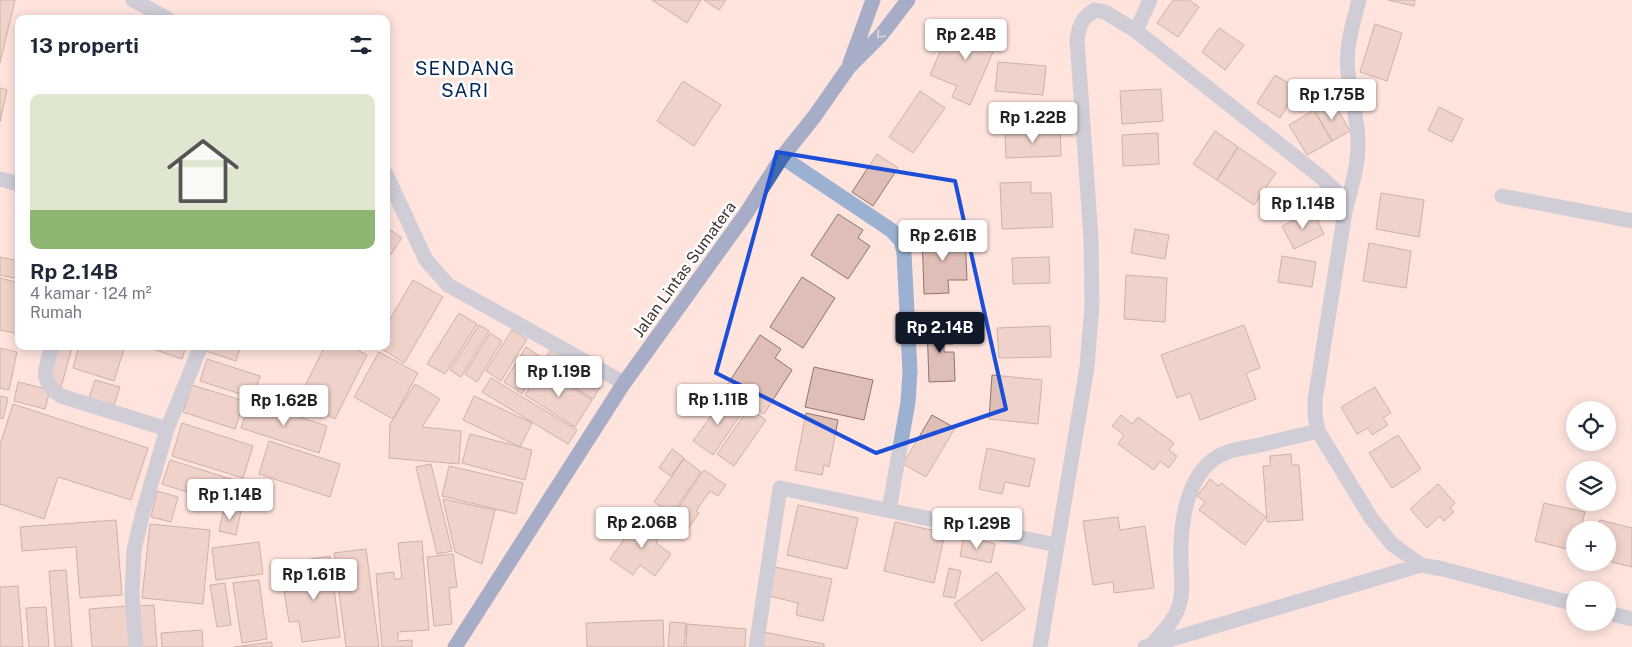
<!DOCTYPE html>
<html lang="id">
<head>
<meta charset="utf-8">
<style>
	body { margin:0; font-family:"Public Sans",sans-serif; background:#f6f6f7; color:#1f2937; height:100vh; display:flex; flex-direction:column; font-size:19px; white-space:nowrap }
	* { box-sizing:border-box; margin:0 }
	p { font-size:16px; color:#747a83 }
	.icon { flex:none; width:28px; height:28px; fill:none; stroke:currentColor; stroke-width:2; stroke-linecap:round; stroke-linejoin:round }
	.map { position:relative; flex:1; overflow:hidden }
	.side { position:absolute; left:15px; top:15px; width:375px; height:335px; display:flex; flex-direction:column; background:#fff; border-radius:10px; box-shadow:0 2px 12px #0003 }
	.side>* { flex:none }
	.buttons { position:absolute; left:1566px; top:401px; display:grid; gap:10px }
	.buttons a { display:grid; place-items:center; width:50px; height:50px; border-radius:50%; background:#fff; box-shadow:0 2px 12px #0003; font-size:25px }
	.price { position:absolute; translate:-50% -42px; padding:0 11px; border-radius:5px; background:#fff; color:#222; font-size:16px; line-height:32px; filter:drop-shadow(0 1px 2px #0008) }
	.price::after { content:''; position:absolute; left:50%; top:30px; width:15px; height:11px; margin-left:-8px; background:inherit; clip-path:polygon(0 0,100% 0,50% 100%) }
	.price.selected { background:#111827; color:#fff }
	ul { padding:0; list-style:none }
	li { display:grid; align-content:center; gap:10px; height:265px; padding:0 15px }
	li span { display:grid; place-items:center; height:155px; border-radius:10px; color:#555 }
	li>.icon { margin-inline-start:auto }
	span .icon { width:90px; height:90px; fill:#fffc; stroke-width:1 }
	li b { font-size:21px }
	h2 { display:flex; justify-content:space-between; align-items:center; height:60px; padding:0 15px; font-size:21px }
	.map>svg:first-child { display:block }
</style>
</head>
<body>
<div class="map">
<svg width="1632" height="647" viewBox="0 0 1632 647">
	<rect width="100%" height="100%" fill="#fee4dd"/>
	<path fill="#debeb6" stroke="#91746d" d="M0 0H15L0 63Z
		M652 0H701L687 23Z
		M704 0H726L719 10Z
		M1173 0H1189L1199 7 1178 37 1157 23Z
		M1388 0H1415L1414 6Z
		M974 23 1001 34 970 105 952 97 957 86 930 75 949 31 967 38Z
		M1375 24 1402 33 1387 81 1360 72Z
		M1219 28 1244 45 1225 70 1202 52Z
		M998 62 1046 66 1043 95 995 91Z
		M1275 75 1298 89 1280 118 1257 103Z
		M683 81 721 105 694 146 657 121Z
		M0 88 7 90 0 122Z
		M1161 89 1163 121 1122 124 1120 91Z
		M920 91 945 108 913 153 889 137Z
		M1332 100 1350 131 1332 141 1314 110Z
		M1439 107 1463 119 1452 142 1428 130Z
		M1314 110 1332 141 1307 155 1289 125Z
		M1060 130 1061 156 1006 158 1005 131Z
		M1215 131 1238 147 1217 180 1193 164Z
		M1158 133 1159 164 1123 166 1122 135Z
		M1238 147 1276 173 1254 205 1217 180Z
		M877 154 898 168 873 206 852 192Z
		M1031 182V193H1051L1053 227 1002 229 1000 183Z
		M1381 193 1424 200 1419 237 1376 229Z
		M1313 211 1324 234 1294 249 1282 226Z
		M838 214 863 230 858 238 870 246 848 279 811 255Z
		M386 227 402 238 386 261Z
		M1135 229 1169 235 1165 259 1131 253Z
		M965 234 967 280H948L949 293 924 294 922 235Z
		M1369 243 1411 251 1406 288 1363 281Z
		M1282 256 1316 262 1312 287 1278 282Z
		M0 257 19 261V279L0 275Z
		M1049 257 1050 283 1013 284 1012 258Z
		M1126 275 1167 278 1165 322 1124 319Z
		M802 277 835 298 803 348 770 327Z
		M0 278 19 283V334L0 330Z
		M413 280 443 297 404 363 377 346H386V326Z
		M459 313 477 324 445 374 427 364Z
		M952 324 953 344H944V352H954L955 381 929 382 927 325Z
		M479 325 489 331 461 377 450 370Z
		M1244 325 1260 368 1246 373 1256 399 1200 420 1190 393 1177 398 1161 355Z
		M1050 326 1051 357 999 358 997 328Z
		M512 330 527 339 501 381 486 371Z
		M490 333 502 341 477 382 465 374Z
		M760 335 781 349 775 358 792 370 764 414 725 388Z
		M58 346 72 348 61 387 48 384Z
		M79 346H125L114 381 73 368Z
		M144 346H186L182 359Z
		M208 346H241L236 361 206 351Z
		M325 346H350L367 355 335 419 298 400Z
		M526 347 544 359 522 394 504 382Z
		M0 348 17 352 9 390 0 388Z
		M551 349 572 362 562 379 541 366Z
		M379 352 418 373 393 419 354 397Z
		M207 359 260 376 253 398 200 381Z
		M814 367 873 380 864 420 805 407Z
		M542 369 592 400 575 427 525 395Z
		M574 370 600 387 593 399 566 382Z
		M992 375 1042 380 1038 424 989 419Z
		M491 378 577 430 568 444 482 392Z
		M95 380 120 387 114 405 89 398Z
		M18 382 50 390 45 409 14 401Z
		M415 384 440 399 422 427 461 431 459 464 389 458 390 424Z
		M192 385 244 401 235 429 183 412Z
		M1375 387 1391 413 1383 418 1388 425 1372 435 1368 428 1357 434 1341 407Z
		M0 396 8 398 3 419 0 418Z
		M474 396 532 423 520 447 463 420Z
		M724 398 743 411 713 455 693 441Z
		M250 401 327 426 319 453 241 428Z
		M13 404 148 448 131 500 58 477 44 519 0 504V445Z
		M749 408 766 420 734 466 717 454Z
		M806 413 838 420 829 467 824 465 822 475 795 470Z
		M932 415 955 428 926 477 903 464Z
		M1121 415 1132 424 1138 417 1174 443 1169 450 1177 456 1169 468 1160 461 1154 470 1118 444 1124 435 1112 426Z
		M182 423 253 446 243 478 172 456Z
		M470 434 532 450 525 480 462 463Z
		M1398 435 1421 469 1392 488 1369 453Z
		M269 441 340 464 330 497 259 474Z
		M987 448 1035 459 1029 487 1005 482 1002 494 979 489Z
		M672 449 684 458 671 476 659 468Z
		M1291 454 1292 465H1299L1303 520 1267 522 1263 466H1270V456Z
		M684 459 701 472 672 514 654 502Z
		M170 460 244 483 236 508 162 484Z
		M431 464 452 551 437 554 416 467Z
		M449 466 523 483 516 514 442 496Z
		M704 470 726 485 718 496 710 491 696 511 699 513 687 530 671 518Z
		M1210 479 1218 486 1221 483 1266 517 1245 545 1199 510 1205 502 1197 496Z
		M1438 484 1455 503 1450 507 1454 512 1444 521 1440 516 1427 528 1410 509Z
		M157 491 178 497 171 522 151 517Z
		M443 499 495 510 482 564 455 552Z
		M1544 503 1585 512 1581 528 1591 530H1575V551L1535 541Z
		M798 505 858 518 847 569 787 555Z
		M224 508 241 511 236 535 219 531Z
		M641 516 663 532 656 543 671 554 655 576 640 565 633 575 610 559Z
		M1118 517 1120 530 1145 526 1154 588 1114 593 1113 582 1093 585 1083 521Z
		M116 520 122 595 80 598 76 547 22 551 20 527Z
		M1600 520 1632 528V567L1608 561V530H1597Z
		M895 522 945 533 934 583 884 571Z
		M150 524 210 530 203 604 142 598Z
		M964 536 995 544 991 563 960 556Z
		M422 541 429 630 398 632V641L412 640V647H382L376 574 394 572V579H402L398 543Z
		M259 542 263 574 216 580 212 548Z
		M366 549 379 647H346L334 553Z
		M453 554 457 587 449 588 452 624 434 626 427 557Z
		M330 556 340 637 302 642 299 621 289 622 284 591 294 590 290 562 300 561 304 582 313 581 310 559Z
		M775 567 832 579 823 621 796 615 798 603 769 596Z
		M949 568 961 571 955 598 943 596Z
		M66 570 72 647H55L49 571Z
		M997 572 1025 609 982 641 954 604Z
		M259 580 267 639 242 643 233 583Z
		M225 583 231 625 217 627 210 585Z
		M18 586 23 647H0V587Z
		M154 605 157 647H142L139 606Z
		M128 606 131 647H92L89 609Z
		M46 607 49 647H29L26 608Z
		M663 620 664 647H587L586 623Z
		M670 622 686 623 684 647H668Z
		M687 624 746 629 745 647H686Z
		M202 630 203 647H162L161 633Z
		M764 632 824 644V647H761Z
		M272 642V647H234Z"/>
	<g fill="none" stroke-linecap="round" stroke-linejoin="round">
		<path stroke="#9cb1d1" stroke-width="15" d="M133 0 168 19
			M1136 31 1150 0
			M782 157 891 230 901 241 904 253 910 372 908 402 889 510
			M386 174 426 260 448 285 624 383
			M0 179 19 184
			M1502 196 1632 221
			M1345 212C1351 188 1359 164 1358 140 1357 117 1351 95 1348 72 1345 48 1353 23 1359 0
			M52 346C46 369 38 381 61 396L167 429
			M1608 613 1632 619
			M1153 643C1163 632 1174 621 1179 606 1184 591 1181 576 1181 560 1180 524 1186 469 1225 453 1234 449 1245 448 1255 446 1276 441 1297 436 1318 431
			M136 647 132 596 134 550 143 512 167 429 201 346
			M756 647 780 488 1057 545
			M1040 647 1087 367 1092 305 1091 238 1077 40C1079 25 1082 18 1095 10L1105 12 1136 31 1322 178 1337 192 1345 212 1315 400V416L1318 431 1371 518 1392 544 1421 565
			M1145 647 1421 565 1443 569 1575 604"/>
		<path stroke="#416bad" stroke-width="15" d="M850 63 873 0
			M455 647 624 383 745 215 782 157 814 117 849 67 881 35 908 0"/>
	</g>
	<defs><path id="oneway-chevron" d="M-2-3.5L2.5 0L-2 3.5" fill="none" stroke-width="1.6" stroke-linecap="round" stroke-linejoin="round" transform="scale(1.25)"/></defs>
	<use stroke="#aabcda" href="#oneway-chevron" transform="translate(880 35) rotate(131)"/>
	<path d="M0 0H1632V647H0ZM777 152 955 181 1006 409 876 453 716 373Z" fill="#fee4dd" fill-opacity=".55" fill-rule="evenodd"/>
	<path fill="none" stroke="#1d4ed8" stroke-width="4" stroke-linejoin="round" d="M777 152 955 181 1006 409 876 453 716 373Z"/>
	<g text-anchor="middle" stroke-width="5" stroke-linejoin="round" paint-order="stroke">
		<g font-size="16" fill="#403431" stroke="#fff">
			<text transform="translate(684 269) rotate(-54)" y="6">Jalan Lintas Sumatera</text>
		</g>
		<g font-size="19" letter-spacing="1" fill="#04275a" stroke="#fff">
			<text x="465" y="75">SENDANG<tspan x="465" dy="22">SARI</tspan></text>
		</g>
	</g>
</svg>
<div class="buttons">
<a><svg class="icon" aria-label="locate" viewBox="0 0 24 24"><circle cx="12" cy="12" r="6"/><path d="M12 2v4M12 18v4M2 12h4M18 12h4"/></svg></a>
<a><svg class="icon" aria-label="layers" viewBox="0 0 24 24"><path d="M12 4l9 5-9 5-9-5zM3 14l9 5 9-5"/></svg></a>
<a>+</a>
<a>−</a>
</div>
<b class="price" style="left:966px;top:61px">Rp 2.4B</b>
<b class="price" style="left:1332px;top:121px">Rp 1.75B</b>
<b class="price" style="left:1033px;top:144px">Rp 1.22B</b>
<b class="price" style="left:1303px;top:230px">Rp 1.14B</b>
<b class="price" style="left:943px;top:262px">Rp 2.61B</b>
<b class="price selected" style="left:940px;top:354px">Rp 2.14B</b>
<b class="price" style="left:559px;top:398px">Rp 1.19B</b>
<b class="price" style="left:718px;top:426px">Rp 1.11B</b>
<b class="price" style="left:284px;top:427px">Rp 1.62B</b>
<b class="price" style="left:230px;top:521px">Rp 1.14B</b>
<b class="price" style="left:642px;top:549px">Rp 2.06B</b>
<b class="price" style="left:977px;top:550px">Rp 1.29B</b>
<b class="price" style="left:314px;top:601px">Rp 1.61B</b>
<section class="side">
<h2>13 properti<svg class="icon" aria-label="filters" viewBox="0 0 24 24"><path d="M4 7h16M4 17h16"/><circle cx="9" cy="7" r="2"/><circle cx="15" cy="17" r="2"/></svg></h2>
<ul>
<li><span style="background:linear-gradient(#dfe7d0 75%,#8fb573 0)"><svg class="icon" aria-label="home" viewBox="0 0 24 24"><path d="M3 11l9-7 9 7M6 9v11h12V9"/></svg></span><div><b>Rp 2.14B</b><p>4 kamar · 124 m²</p><p>Rumah</p></div></li>
</ul>
</section>
</div>
</body>
</html>
